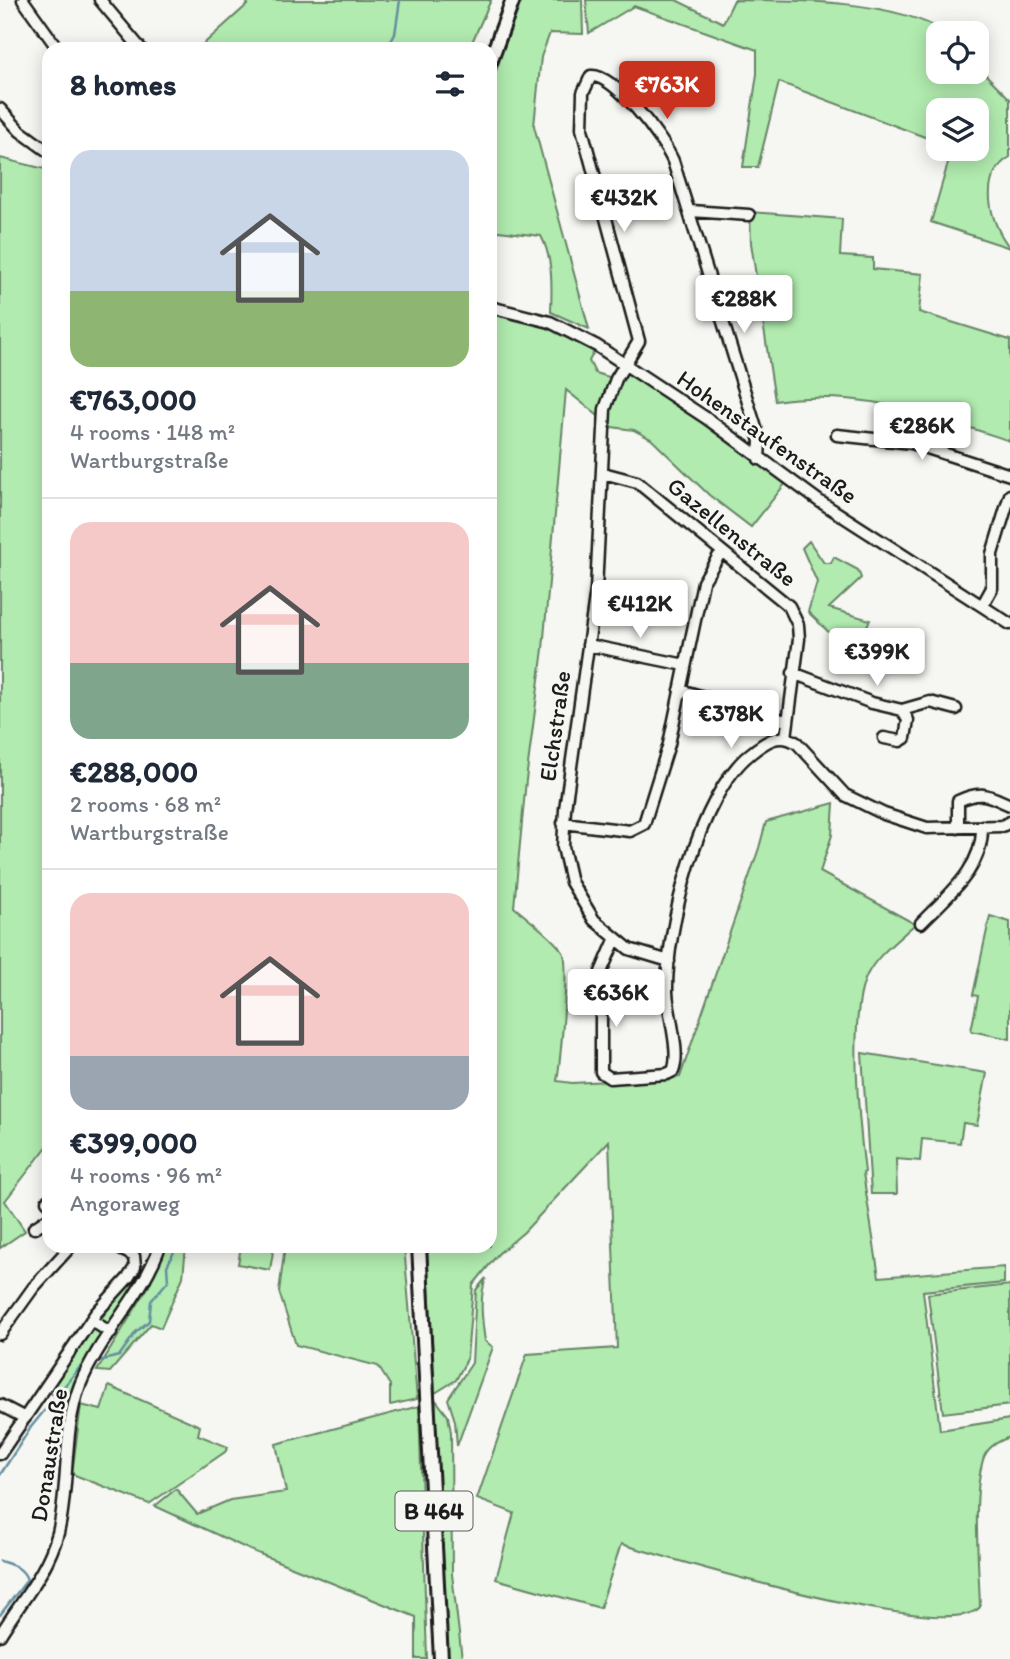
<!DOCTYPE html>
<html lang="en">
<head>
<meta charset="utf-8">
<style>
	body { margin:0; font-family:Itim,sans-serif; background:#f2f2f3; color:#1f2937; height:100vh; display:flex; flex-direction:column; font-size:26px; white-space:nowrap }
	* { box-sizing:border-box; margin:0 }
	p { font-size:23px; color:#747a83 }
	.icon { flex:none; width:38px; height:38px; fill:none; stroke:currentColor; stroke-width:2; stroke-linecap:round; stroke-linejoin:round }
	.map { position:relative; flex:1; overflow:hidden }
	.side { position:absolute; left:42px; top:42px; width:455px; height:1211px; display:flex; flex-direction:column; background:#fff; border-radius:21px; box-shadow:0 4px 18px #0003 }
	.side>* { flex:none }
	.buttons { position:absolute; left:926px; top:21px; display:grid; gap:14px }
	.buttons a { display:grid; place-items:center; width:63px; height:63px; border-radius:14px; background:#fff; box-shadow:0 4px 18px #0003; font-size:35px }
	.price { position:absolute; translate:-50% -60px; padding:0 16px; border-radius:7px; background:#fff; color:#222; font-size:23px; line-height:46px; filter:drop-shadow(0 2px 4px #0008) }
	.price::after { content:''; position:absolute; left:50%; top:42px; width:21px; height:16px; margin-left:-10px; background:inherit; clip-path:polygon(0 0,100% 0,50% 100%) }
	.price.selected { background:#c8321e; color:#fff }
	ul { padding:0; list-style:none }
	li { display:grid; align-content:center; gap:14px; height:371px; padding:0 28px }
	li+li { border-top:2px solid #e0e1e3 }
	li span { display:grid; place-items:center; height:217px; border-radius:21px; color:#555 }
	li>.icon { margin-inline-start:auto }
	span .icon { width:126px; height:126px; fill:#fffc; stroke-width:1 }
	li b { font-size:30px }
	h2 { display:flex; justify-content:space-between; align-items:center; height:84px; padding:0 28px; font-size:30px }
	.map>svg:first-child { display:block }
</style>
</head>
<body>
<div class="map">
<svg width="1010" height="1659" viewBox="0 0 1010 1659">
	<rect width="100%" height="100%" fill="#f6f6f2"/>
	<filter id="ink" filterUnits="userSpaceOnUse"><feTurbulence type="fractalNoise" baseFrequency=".0143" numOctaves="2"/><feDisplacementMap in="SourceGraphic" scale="14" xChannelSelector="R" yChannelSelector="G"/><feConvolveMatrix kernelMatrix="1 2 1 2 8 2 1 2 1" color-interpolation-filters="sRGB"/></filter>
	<g filter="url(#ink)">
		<path fill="#b1ebaf" stroke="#668466" stroke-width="2" d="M245 0H491L469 49H198L248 4Z
			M520 0H582L583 34 550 33 541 57 534 126 589 329 551 312C552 287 553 258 541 236L490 230V89Z
			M586 0H676L723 23 734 0C800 0 894 0 947 33H938V72H976L977 66 1010 99V157C977 177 990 224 1010 248L931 222 952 149H976V110H938V142L779 82 758 167H743L757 74V50L634 6 589 33Z
			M0 158 49 170V1144L5 1201 25 1231 0 1248Z
			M750 212 842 219 840 256 873 258V269L923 274 919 312 1010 340V441C931 415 860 388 775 401L751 243Z
			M490 307 511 311 597 346 589 361 595 373 616 379 624 364 706 418 785 484 751 527 709 495 651 439 634 430 612 427 566 390 543 649 526 780 514 907C530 921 551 935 563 952 570 962 560 1063 557 1081L572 1083 680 1077 759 848 766 822 834 803 832 835 820 872 915 924C899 939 877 955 867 975 848 1014 859 1124 865 1172L863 1173 879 1277 1004 1267V1283L923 1291 940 1430 1010 1419V1437C998 1441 986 1448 983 1460 972 1497 979 1567 980 1607 949 1644 673 1559 621 1544L600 1608 496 1579 514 1513 477 1499 527 1354 617 1348 609 1141 524 1232 498 1254 473 1285 467 1359 456 1380 435 1393 427 1246H490Z
			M809 541 824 563H831L834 557 858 570 861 578 829 608 870 620 855 649 842 645 808 612 817 582 802 548Z
			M990 916 1010 922V1039L971 1031 978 996 973 995Z
			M862 1053 987 1073 977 1125 963 1123 960 1143 922 1139 920 1161 896 1159 897 1194H871Z
			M163 1246H186L183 1277 161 1328 151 1324 110 1372 97 1371 150 1284Z
			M241 1246H274L270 1270 238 1264Z
			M285 1246H404L417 1399 390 1405V1385L378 1366 296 1345 279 1292Z
			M139 1268 145 1271 71 1405 47 1391Z
			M486 1278C479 1297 482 1321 485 1341L493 1347 457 1446 455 1421 448 1399 472 1363 476 1290Z
			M1010 1285V1405L943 1413 928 1294Z
			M109 1386 200 1426 198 1435 228 1447 225 1452 149 1504 72 1474 81 1405 101 1410Z
			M435 1399 448 1416 451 1432 452 1574 462 1659H445Z
			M419 1406 427 1659H416V1617L250 1550 155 1506 176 1489 197 1514 230 1500 286 1492 276 1444Z"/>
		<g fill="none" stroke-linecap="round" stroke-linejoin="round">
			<path stroke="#658fa0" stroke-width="2.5" d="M387 49 395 34 400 0
				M95 1362 119 1356 136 1332 149 1321 151 1301 168 1281 167 1266 177 1246
				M0 1475 31 1427 80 1367 86 1365
				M0 1561C12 1565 23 1567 27 1580L0 1615"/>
			<defs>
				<path id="minor" d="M23 0 58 49
					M100 0 141 49
					M0 109 20 131 49 152
					M691 211 749 215
					M490 307 550 322 597 346 706 418 819 501 1010 624
					M837 435 912 443 1010 475
					M603 473 637 482 789 606 798 625 799 639 786 737
					M982 606 992 588V554L1010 495
					M588 645 685 665
					M793 673 872 703 902 710 930 702 956 709
					M680 690 786 721
					M884 738 900 741 905 738 908 720 902 710
					M563 823 630 831 644 824 669 744 703 582 721 552
					M958 828V801C982 790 987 795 1010 805
					M921 923C947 896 984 868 982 826
					M615 940 601 972V1072L610 1078 667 1074 673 1071C681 1054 668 1013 667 992 666 928 699 795 750 754 765 742 779 731 797 743L845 795 884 814 927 828 1002 826 1010 822
					M669 961 629 949 594 920 571 882 563 847 565 809 596 590 605 409 616 379 639 341 582 129 583 93 591 76C614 73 664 140 673 161L760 441 759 459
					M47 1201 49 1203
					M34 1228 49 1218
					M91 1320 111 1333
					M0 1334 33 1288 71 1246
					M0 1405 25 1418
					M0 1454 96 1313 128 1278 135 1267 134 1256 115 1246
					M0 1635C21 1601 47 1573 58 1533 70 1485 62 1432 80 1385 100 1335 142 1297 160 1246"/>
				<path id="major" d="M490 62 513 0
					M419 1246 441 1659"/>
			</defs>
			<use href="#minor" stroke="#1c1c1c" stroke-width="15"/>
			<use href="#major" stroke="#1c1c1c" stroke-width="18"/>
			<use href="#minor" stroke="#f6f6f2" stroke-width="10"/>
			<use href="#major" stroke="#f6f6f2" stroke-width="12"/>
		</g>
	</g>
	<g text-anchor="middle" stroke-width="6" stroke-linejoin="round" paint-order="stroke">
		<rect fill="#f6f6f2" stroke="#5d5d5c" stroke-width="2" x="395.5" y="1491.5" width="77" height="39" rx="5"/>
		<g font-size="23" font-weight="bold" fill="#1c1c1c">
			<text x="434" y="1519">B 464</text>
		</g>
		<g font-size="24" fill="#1c1c1c" stroke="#f6f6f2">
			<text transform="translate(767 437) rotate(35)" y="8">Hohenstaufenstraße</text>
			<text transform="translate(732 532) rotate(39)" y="8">Gazellenstraße</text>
			<text transform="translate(555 726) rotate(-82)" y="8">Elchstraße</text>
			<text transform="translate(49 1455) rotate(-81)" y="8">Donaustraße</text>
		</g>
	</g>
</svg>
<div class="buttons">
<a><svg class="icon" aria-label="locate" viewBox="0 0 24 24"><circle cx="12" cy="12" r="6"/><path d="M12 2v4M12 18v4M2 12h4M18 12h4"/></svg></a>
<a><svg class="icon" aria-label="layers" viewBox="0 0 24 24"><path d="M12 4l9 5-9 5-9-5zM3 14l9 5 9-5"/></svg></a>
</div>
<b class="price selected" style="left:667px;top:121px">€763K</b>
<b class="price" style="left:624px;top:234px">€432K</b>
<b class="price" style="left:744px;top:335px">€288K</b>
<b class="price" style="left:922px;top:462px">€286K</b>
<b class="price" style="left:640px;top:640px">€412K</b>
<b class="price" style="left:877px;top:688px">€399K</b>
<b class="price" style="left:731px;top:750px">€378K</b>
<b class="price" style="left:616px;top:1029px">€636K</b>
<section class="side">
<h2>8 homes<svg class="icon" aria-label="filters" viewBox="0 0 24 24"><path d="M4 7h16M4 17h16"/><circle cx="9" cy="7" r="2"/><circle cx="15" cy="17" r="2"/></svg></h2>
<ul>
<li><span style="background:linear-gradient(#c9d6e8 65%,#8fb573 0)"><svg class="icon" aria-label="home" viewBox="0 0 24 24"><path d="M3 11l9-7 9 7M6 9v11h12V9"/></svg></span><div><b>€763,000</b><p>4 rooms · 148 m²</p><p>Wartburgstraße</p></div></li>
<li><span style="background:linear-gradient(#f6c9c9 65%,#7fa58c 0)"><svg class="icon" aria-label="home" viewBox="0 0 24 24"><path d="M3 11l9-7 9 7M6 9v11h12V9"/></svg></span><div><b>€288,000</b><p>2 rooms · 68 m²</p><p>Wartburgstraße</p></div></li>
<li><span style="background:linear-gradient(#f6c9c9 75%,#9aa5b1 0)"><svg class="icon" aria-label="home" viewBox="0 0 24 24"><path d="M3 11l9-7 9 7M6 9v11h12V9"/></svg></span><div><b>€399,000</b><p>4 rooms · 96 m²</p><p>Angoraweg</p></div></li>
</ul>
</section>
</div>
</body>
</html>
